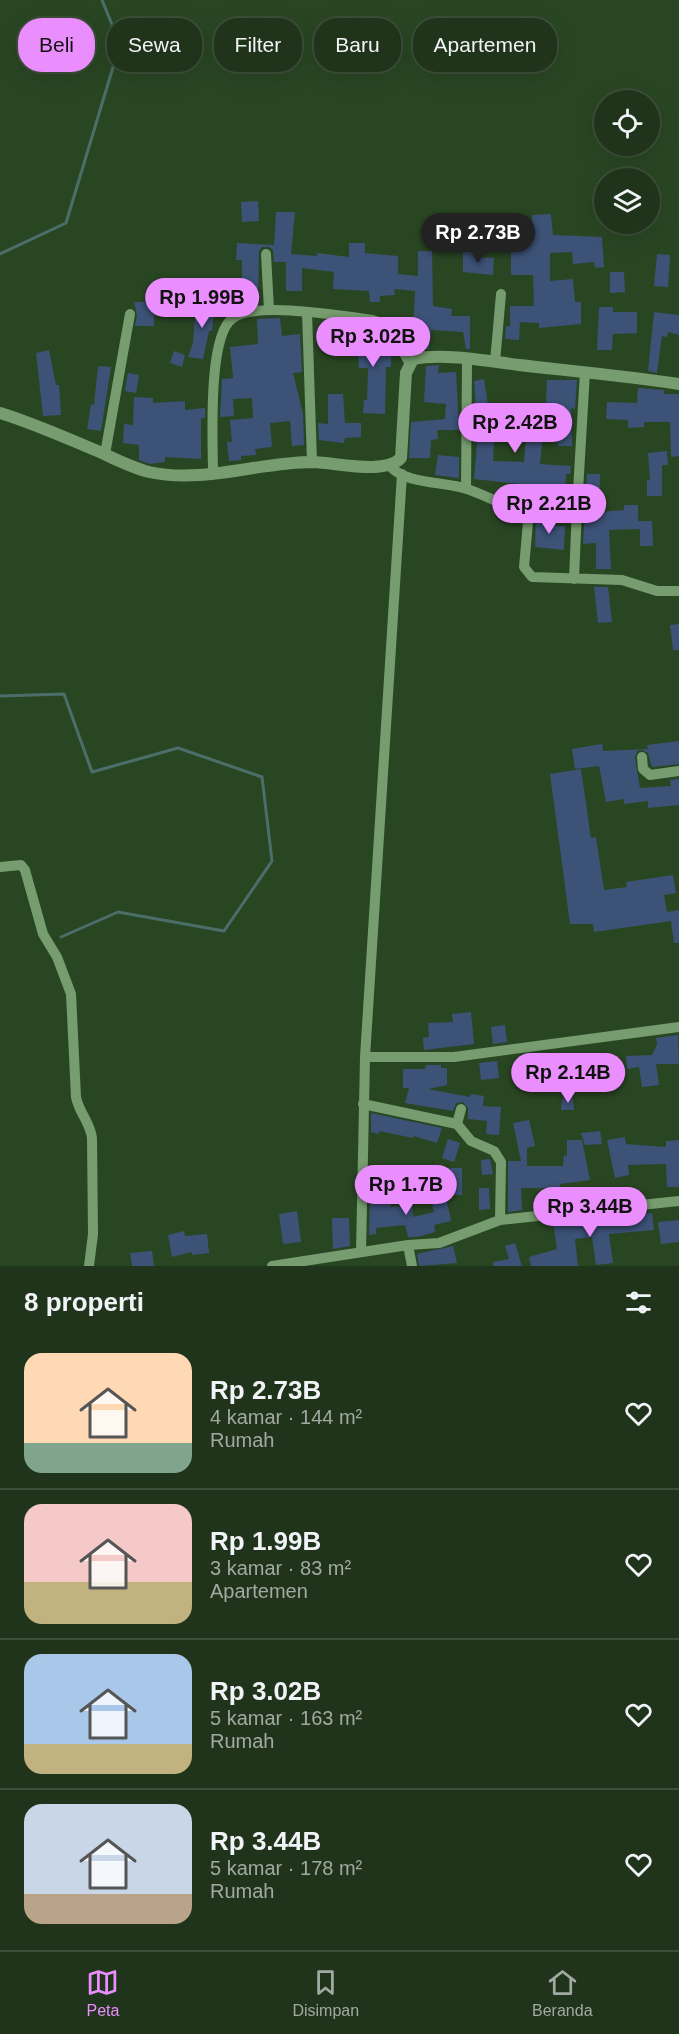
<!DOCTYPE html>
<html lang="id">
<head>
<meta charset="utf-8">
<style>
	body { margin:0; font-family:Helvetica,sans-serif; background:#2c3f27; color:#f1f3f6; height:100vh; display:flex; flex-direction:column; font-size:22px; white-space:nowrap }
	* { box-sizing:border-box; margin:0 }
	p { font-size:20px; color:#a1aaa2 }
	.icon { flex:none; width:33px; height:33px; fill:none; stroke:currentColor; stroke-width:2; stroke-linecap:round; stroke-linejoin:round }
	.map { position:relative; height:1266px; overflow:hidden }
	.side { display:flex; flex-direction:column; background:#1f341a; flex:1 }
	.side>* { flex:none }
	.guide { position:absolute; left:18px; top:18px; width:644px; height:54px; display:flex; gap:12px }
	.fabs { position:absolute; left:594px; top:90px; display:grid; gap:12px }
	.fabs a { display:grid; place-items:center; width:66px; height:66px; border-radius:50%; background:#1f341a; box-shadow:0 6px 24px #0002,0 0 0 2px #3c4f39; font-size:30px }
	.price { position:absolute; translate:-50% -51px; padding:0 14px; border-radius:21px; background:#ea8dfd; color:#111; font-size:20px; line-height:39px; filter:drop-shadow(0 2px 3px #0008) }
	.price::after { content:''; position:absolute; left:50%; top:36px; width:18px; height:14px; margin-left:-9px; background:inherit; clip-path:polygon(0 0,100% 0,50% 100%) }
	.price.selected { background:#222; color:#fff }
	ul { padding:0; list-style:none }
	li { display:flex; align-items:center; gap:18px; height:150px; padding:0 24px }
	li+li { border-top:2px solid #3c4f39 }
	li span { display:grid; place-items:center; flex:none; width:168px; height:120px; border-radius:18px; color:#555 }
	li>.icon { margin-inline-start:auto }
	span .icon { width:72px; height:72px; fill:#fffc; stroke-width:1 }
	li b { font-size:26px }
	h2 { display:flex; justify-content:space-between; align-items:center; height:72px; padding:0 24px; font-size:26px }
	.pill { padding:0 21px; border-radius:24px; background:#1f341a; box-shadow:0 6px 24px #0002,0 0 0 2px #3c4f39; font-size:21px; line-height:54px }
	.pill.selected { background:#ea8dfd; color:#111 }
	.dock { display:flex; justify-content:space-around; align-items:center; height:84px; border-top:2px solid #3c4f39; background:#1f341a; font-size:16px; color:#a1aaa2 }
	.dock a { display:grid; justify-items:center; gap:3px }
	.dock .selected { color:#ea8dfd }
	.map>svg:first-child { display:block }
</style>
</head>
<body>
<div class="map">
<svg width="679" height="1266" viewBox="0 0 679 1266">
	<rect width="100%" height="100%" fill="#294623"/>
	<g fill="none" stroke-linecap="round" stroke-linejoin="round">
		<path stroke="#4b6e6a" stroke-width="3" d="M0 254 66 223 120 44 102 0
			M0 696 64 694 92 772 178 748 262 777 272 861 224 931 118 912 61 937"/>
	</g>
	<path fill="#3c5277" d="M258 201 259 221 242 222 241 202Z
		M276 212H295L291 254 317 256V253L349 257V243H365V253L398 256V274L418 276V251H432L433 306 452 309 451 316H470V349H466L463 332 431 330 429 349 420 350 422 330 413 329 415 291 394 289 395 295 380 296V302H370L369 291 333 289 334 272 302 268V291H286V262H274L273 250 269 247H262L259 251 258 294H242V260H236L237 243 274 245Z
		M551 214 553 235 602 237 604 267 595 268 594 262 573 264 572 252 550 253V281L573 279 575 302H581V324L539 328V323L520 322 519 340 505 339 506 326H510V306H534L533 275H511V234H533L532 215Z
		M463 252H475V257L494 258 493 275 463 272Z
		M657 254 670 255 668 287 654 286Z
		M610 272H624L625 292 610 293Z
		M134 302H154V326H135L137 315Z
		M196 302 215 304 212 331H209L203 359 188 357 193 343Z
		M599 307H613V312H637V333L613 334 612 350H597Z
		M654 312 679 315V335L668 332 667 337 662 336 657 373 648 371Z
		M280 318 282 336 300 334 302 372 293 373 303 414 304 445 292 446 290 421 270 423 272 447 255 449 256 455 241 456V460L229 461 227 442H232L230 420 253 418 252 398 233 399 234 416 220 417 222 379 233 378 230 347 258 344 257 319Z
		M356 325 371 327 381 332 383 352H391V367H386L385 414 363 413 364 400H367L368 368H359Z
		M49 350 56 385H59L61 415 43 416 36 353Z
		M174 351 185 355 182 367 170 363Z
		M439 365 438 373 456 372 459 430H437L438 439 431 440 430 458H409L411 422 445 419 446 404 424 402 426 366Z
		M98 366 111 367 101 431 87 429 91 404 94 405Z
		M128 373 139 375 136 393 125 391Z
		M484 379 491 425H495L493 461 524 462 527 427H522L523 407 537 408 536 432H543L540 464 571 466 570 474H566L565 499H555V491L518 489 519 484 474 479 479 420H477L474 381Z
		M547 380H577L575 409 571 408 572 446H558V441H553L555 404H546Z
		M638 388 664 390V394H679V456L671 457 670 422H644V427L628 428V420L606 419 607 402 637 403Z
		M328 394H343L345 423H361V437L345 438 344 443 319 440 318 423 328 424Z
		M134 397 153 398V403L185 401V410L205 408V418H201V459L165 457V462L150 464 139 460V445L123 443 124 424 133 425Z
		M667 451 668 465H662V496H647V480H650L648 453Z
		M438 455 459 457V478L435 475Z
		M587 474H600L599 512 624 510V505H638V521H652L653 546H640V529L609 530 611 569H596V543L583 544Z
		M551 517 550 526H565L564 550 535 547 536 518Z
		M594 587H608L612 622 598 623Z
		M679 624V650H673L670 625Z
		M679 741V764L652 767 648 753 642 750 637 751 635 758 640 788 671 786 670 780 679 779V805L648 808V801L624 804V799L606 802 599 766 575 769 572 749 602 744 603 751 648 749 647 745Z
		M581 769 591 838 596 837 604 890 627 887 626 882 673 875 676 893 664 895 667 912 679 910V943H674L671 921 594 932 593 924H570L550 774Z
		M471 1012 474 1044 424 1050 423 1038 429 1037 428 1023 453 1022 452 1014Z
		M505 1025 507 1042 493 1044 491 1027Z
		M678 1035 679 1064H656L659 1085 642 1087 639 1067 627 1069 626 1056 652 1055 657 1044 656 1038Z
		M497 1061 499 1078 481 1080 479 1063Z
		M426 1065H441V1068H447V1085L428 1089 470 1097 471 1094 484 1096 483 1106 501 1107 499 1135 486 1134 487 1121 468 1119V1108L463 1102 456 1103 453 1111 405 1103 409 1088H403V1069H425Z
		M566 1097 573 1098 574 1110H561L562 1099Z
		M371 1113 442 1128 437 1143 414 1136 413 1138 379 1131V1134L371 1132Z
		M529 1120 535 1146 527 1148V1166H563L564 1155 567 1156V1140H582L590 1180 560 1184V1188H521L522 1210 508 1212V1161H521L513 1123Z
		M600 1131 602 1144 585 1145 581 1133Z
		M625 1137 626 1144 666 1147V1141L679 1140V1187H667L666 1164 628 1165 629 1175 615 1178 607 1140Z
		M448 1139 460 1143 454 1162 442 1158Z
		M490 1159 493 1174 482 1175 481 1160Z
		M450 1168H462V1195H450Z
		M378 1187 379 1202 390 1201 391 1207 412 1205 413 1217 434 1212 431 1200 446 1197 451 1221 434 1225 435 1232 417 1237H408L405 1225 376 1228V1234L369 1235 370 1188Z
		M479 1188H489L490 1209 479 1210Z
		M297 1211 301 1242 283 1244 279 1214Z
		M652 1213 654 1230 609 1234 613 1263 596 1265 592 1237 575 1239 578 1266H531L529 1257 557 1249 553 1222Z
		M332 1218H349L350 1246 333 1249Z
		M679 1220V1242L661 1244 658 1222Z
		M184 1231 185 1236 207 1234 209 1253 192 1255V1252L172 1257 168 1235Z
		M515 1243 522 1266H493V1262L509 1259 505 1246Z
		M453 1246 457 1263 419 1266 417 1254Z
		M152 1251 154 1266H132L130 1253Z"/>
	<g fill="none" stroke-linecap="round" stroke-linejoin="round">
		<path stroke="#769c6f" stroke-width="10" d="M266 254 269 310
			M307 312 312 462
			M495 362 501 294
			M105 454 130 314
			M390 466C406 485 445 481 467 489 488 496 506 508 529 511L524 567 532 577 622 580 657 591H679
			M213 473C213 443 207 335 233 318 258 301 342 316 373 320 394 326 398 344 409 362
			M466 489 467 360
			M577 508 585 372
			M529 511 577 508 574 579
			M642 757 643 769 650 775 679 771
			M0 867 21 865 25 870 43 934 57 957 71 994 76 1097C79 1113 90 1122 92 1138L93 1234 89 1266
			M365 1057H454L679 1027
			M363 1104 457 1124
			M461 1109 457 1124 471 1141 494 1151 501 1162 500 1220
			M408 1245 412 1266
			M361 1252 365 1057 402 474
			M272 1266 408 1245 439 1243 500 1220 679 1201"/>
		<path stroke="#769c6f" stroke-width="12" d="M0 413C36 424 68 439 102 453 117 460 133 468 149 472 203 484 259 462 313 462 339 463 384 475 401 458L406 373 413 359C443 353 488 361 519 365 572 371 626 376 679 384"/>
	</g>
</svg>
<div class="fabs">
<a><svg class="icon" aria-label="locate" viewBox="0 0 24 24"><circle cx="12" cy="12" r="6"/><path d="M12 2v4M12 18v4M2 12h4M18 12h4"/></svg></a>
<a><svg class="icon" aria-label="layers" viewBox="0 0 24 24"><path d="M12 4l9 5-9 5-9-5zM3 14l9 5 9-5"/></svg></a>
</div>
<b class="price selected" style="left:478px;top:264px">Rp 2.73B</b>
<b class="price" style="left:202px;top:329px">Rp 1.99B</b>
<b class="price" style="left:373px;top:368px">Rp 3.02B</b>
<b class="price" style="left:515px;top:454px">Rp 2.42B</b>
<b class="price" style="left:549px;top:535px">Rp 2.21B</b>
<b class="price" style="left:568px;top:1104px">Rp 2.14B</b>
<b class="price" style="left:406px;top:1216px">Rp 1.7B</b>
<b class="price" style="left:590px;top:1238px">Rp 3.44B</b>
<div class="guide">
<a class="pill selected">Beli</a>
<a class="pill">Sewa</a>
<a class="pill">Filter</a>
<a class="pill">Baru</a>
<a class="pill">Apartemen</a>
</div>
</div>
<section class="side">
<h2>8 properti<svg class="icon" aria-label="filters" viewBox="0 0 24 24"><path d="M4 7h16M4 17h16"/><circle cx="9" cy="7" r="2"/><circle cx="15" cy="17" r="2"/></svg></h2>
<ul>
<li><span style="background:linear-gradient(#ffd9b3 75%,#7fa58c 0)"><svg class="icon" aria-label="home" viewBox="0 0 24 24"><path d="M3 11l9-7 9 7M6 9v11h12V9"/></svg></span><div><b>Rp 2.73B</b><p>4 kamar · 144 m²</p><p>Rumah</p></div><svg class="icon" aria-label="heart" viewBox="0 0 24 24"><path d="M12 20l-8-8c-3-5 5-10 8-4 3-6 11-1 8 4z"/></svg></li>
<li><span style="background:linear-gradient(#f6c9c9 65%,#c2b280 0)"><svg class="icon" aria-label="home" viewBox="0 0 24 24"><path d="M3 11l9-7 9 7M6 9v11h12V9"/></svg></span><div><b>Rp 1.99B</b><p>3 kamar · 83 m²</p><p>Apartemen</p></div><svg class="icon" aria-label="heart" viewBox="0 0 24 24"><path d="M12 20l-8-8c-3-5 5-10 8-4 3-6 11-1 8 4z"/></svg></li>
<li><span style="background:linear-gradient(#a9c7e8 75%,#c2b280 0)"><svg class="icon" aria-label="home" viewBox="0 0 24 24"><path d="M3 11l9-7 9 7M6 9v11h12V9"/></svg></span><div><b>Rp 3.02B</b><p>5 kamar · 163 m²</p><p>Rumah</p></div><svg class="icon" aria-label="heart" viewBox="0 0 24 24"><path d="M12 20l-8-8c-3-5 5-10 8-4 3-6 11-1 8 4z"/></svg></li>
<li><span style="background:linear-gradient(#c9d6e8 75%,#b9a48a 0)"><svg class="icon" aria-label="home" viewBox="0 0 24 24"><path d="M3 11l9-7 9 7M6 9v11h12V9"/></svg></span><div><b>Rp 3.44B</b><p>5 kamar · 178 m²</p><p>Rumah</p></div><svg class="icon" aria-label="heart" viewBox="0 0 24 24"><path d="M12 20l-8-8c-3-5 5-10 8-4 3-6 11-1 8 4z"/></svg></li>
</ul>
</section>
<nav class="dock">
<a class="selected"><svg class="icon" aria-label="map" viewBox="0 0 24 24"><path d="M3 6l6-2 6 2 6-2v14l-6 2-6-2-6 2zM9 4v14M15 6v14"/></svg>Peta</a>
<a><svg class="icon" aria-label="saved" viewBox="0 0 24 24"><path d="M7 4h10v16l-5-4-5 4z"/></svg>Disimpan</a>
<a><svg class="icon" aria-label="home" viewBox="0 0 24 24"><path d="M3 11l9-7 9 7M6 9v11h12V9"/></svg>Beranda</a>
</nav>
</body>
</html>
